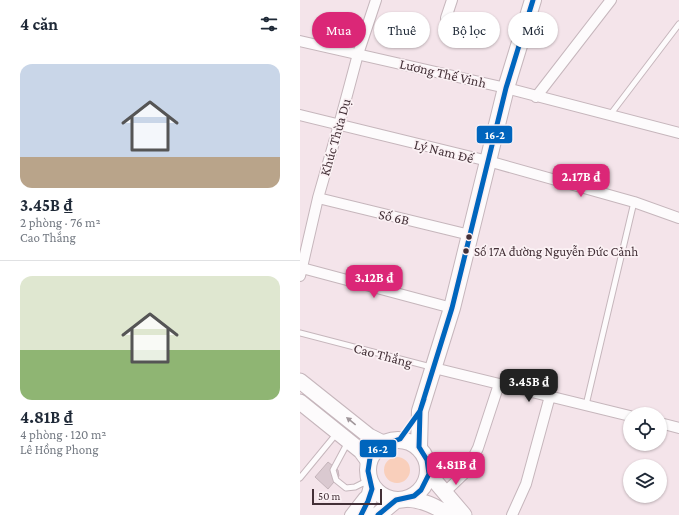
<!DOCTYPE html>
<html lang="vi">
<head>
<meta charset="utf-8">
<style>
	body { margin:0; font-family:"Crimson Pro",serif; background:#f6f6f7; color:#1f2937; height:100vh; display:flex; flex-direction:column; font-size:15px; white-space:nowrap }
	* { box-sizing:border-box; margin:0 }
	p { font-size:13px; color:#747a83 }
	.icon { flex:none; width:22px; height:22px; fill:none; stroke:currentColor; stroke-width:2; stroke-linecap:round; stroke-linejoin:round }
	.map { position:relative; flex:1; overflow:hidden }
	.details { display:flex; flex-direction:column; background:#fff; width:300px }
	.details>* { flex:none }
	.banner { position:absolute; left:12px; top:12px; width:307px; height:36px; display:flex; gap:8px }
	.buttons { position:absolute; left:323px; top:407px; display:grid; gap:8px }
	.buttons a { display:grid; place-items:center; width:44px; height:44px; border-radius:50%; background:#fff; box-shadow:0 1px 3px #0004; font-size:20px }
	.scale { position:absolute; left:12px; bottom:10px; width:70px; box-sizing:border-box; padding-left:4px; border:2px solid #433037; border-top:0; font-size:11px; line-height:14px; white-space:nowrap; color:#433037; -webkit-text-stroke:3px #fbf1f4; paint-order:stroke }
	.price { position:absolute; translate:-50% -34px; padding:0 9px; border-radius:8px; background:#db2777; color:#fff; font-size:13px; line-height:26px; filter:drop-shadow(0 1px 2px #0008) }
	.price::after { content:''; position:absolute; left:50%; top:24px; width:12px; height:9px; margin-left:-6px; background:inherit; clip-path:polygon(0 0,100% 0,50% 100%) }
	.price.current { background:#222; color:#fff }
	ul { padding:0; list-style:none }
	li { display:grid; align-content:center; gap:8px; height:212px; padding:0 20px }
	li+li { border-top:1px solid #e0e1e3 }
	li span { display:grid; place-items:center; height:124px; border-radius:12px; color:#555 }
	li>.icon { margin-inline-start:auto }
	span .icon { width:72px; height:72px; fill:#fffc; stroke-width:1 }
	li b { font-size:17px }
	h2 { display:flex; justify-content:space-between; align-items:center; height:48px; padding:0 20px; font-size:17px }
	.chip { padding:0 14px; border-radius:18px; background:#fff; box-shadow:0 1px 3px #0004; font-size:14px; line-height:36px }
	.chip.current { background:#db2777; color:#fff }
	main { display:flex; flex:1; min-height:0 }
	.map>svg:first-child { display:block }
</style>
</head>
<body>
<main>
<section class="details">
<h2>4 căn<svg class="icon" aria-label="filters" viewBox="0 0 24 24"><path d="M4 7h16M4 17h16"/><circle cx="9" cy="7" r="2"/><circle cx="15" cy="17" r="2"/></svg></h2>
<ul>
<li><span style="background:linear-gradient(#c9d6e8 75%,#b9a48a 0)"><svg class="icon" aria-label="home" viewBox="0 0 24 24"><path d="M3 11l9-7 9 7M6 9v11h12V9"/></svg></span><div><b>3.45B ₫</b><p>2 phòng · 76 m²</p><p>Cao Thắng</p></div></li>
<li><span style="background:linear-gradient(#dfe7d0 60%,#8fb573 0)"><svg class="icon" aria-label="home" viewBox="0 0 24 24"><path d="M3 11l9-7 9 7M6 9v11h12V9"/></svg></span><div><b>4.81B ₫</b><p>4 phòng · 120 m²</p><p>Lê Hồng Phong</p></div></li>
</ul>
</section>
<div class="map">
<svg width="379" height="515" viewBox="0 0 379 515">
	<rect width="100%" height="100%" fill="#f4e4ea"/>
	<path fill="#f9cfbb" d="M84 470a13 13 0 1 1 26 0a13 13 0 1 1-26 0Z"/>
	<path fill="#dac9d0" stroke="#c4b4ba" d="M28 462 38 470 39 476 28 489 15 477Z"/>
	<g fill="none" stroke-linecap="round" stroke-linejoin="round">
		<defs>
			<path id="lane" d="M310 115 379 24
				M0 333 131 367
				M286 405 334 202
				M48 442 33 470 36 480 46 488 55 487 69 480
				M0 478 37 433"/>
			<path id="street" d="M146 18 152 0
				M0 41 206 88 379 133
				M236 97 311 0
				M0 115 188 161 334 202 379 218
				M18 198 170 235
				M2 268 152 308
				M0 276 18 198 39 125 58 54 76 0
				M134 368 330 416
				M360 423 379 428
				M144 493 166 472 178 448 199 384
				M50 515 64 497
				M212 515 226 484 250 396"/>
			<path id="secondary" d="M0 381 69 436 83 443
				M0 402 61 451 69 462
				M129 474 164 515
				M106 499C123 500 135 506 149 515"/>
			<path id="primary" d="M68 470a30 30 0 1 1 60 0a30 30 0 1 1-60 0Z
				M119 447 120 411 152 308 206 88 233 0
				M61 515 68 501 72 486
				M78 515 96 500"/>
		</defs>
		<use href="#lane" stroke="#c6b6bc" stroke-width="7"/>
		<use href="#street" stroke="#c6b6bc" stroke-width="12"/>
		<use href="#secondary" stroke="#c6b6bc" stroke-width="17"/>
		<use href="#primary" stroke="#c6b6bc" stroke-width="18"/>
		<use href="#lane" stroke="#fdfbfc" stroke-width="5"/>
		<use href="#street" stroke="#fdfbfc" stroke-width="10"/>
		<use href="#secondary" stroke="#fdfbfc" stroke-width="15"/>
		<use href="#primary" stroke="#fdfbfc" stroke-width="16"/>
		<defs>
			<path id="bus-1" d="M61 515 68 501 72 489 68 471 70 458 73 453 82 445 100 439 120 411 124 399
				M78 515 96 500 114 496 121 490 129 474 127 460 119 447 120 411 152 308 206 88 233 0"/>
		</defs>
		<use href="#bus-1" stroke="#fbf1f4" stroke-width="8"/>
		<use href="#bus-1" stroke="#0065bd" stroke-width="5"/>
	</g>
	<defs><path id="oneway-solid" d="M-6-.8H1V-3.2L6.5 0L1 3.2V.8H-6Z"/></defs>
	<use fill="#a0969a" href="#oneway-solid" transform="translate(51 421) rotate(-141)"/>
	<g fill="#433037" stroke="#fbf1f4" stroke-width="1.5">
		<circle cx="169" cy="237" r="3.5"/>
		<circle cx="166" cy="251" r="3.5"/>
	</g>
	<g text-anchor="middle" stroke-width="3.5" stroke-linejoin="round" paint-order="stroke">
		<g font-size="13" fill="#433037" stroke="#fbf1f4" text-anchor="start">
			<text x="174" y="256">Số 17A đường Nguyễn Đức Cảnh</text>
		</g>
		<g font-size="14" fill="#433037" stroke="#fbf1f4">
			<text transform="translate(143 73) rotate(13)" y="5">Lương Thế Vinh</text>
			<text transform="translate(35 137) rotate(-74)" y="5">Khúc Thừa Dụ</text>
			<text transform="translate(144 151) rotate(14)" y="5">Lý Nam Đế</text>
			<text transform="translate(94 217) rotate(13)" y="5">Số 6B</text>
			<text transform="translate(83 355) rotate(15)" y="5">Cao Thắng</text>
		</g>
	</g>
	<g stroke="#fbf1f4" stroke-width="1.5">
		<rect x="176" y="125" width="37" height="19" rx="4" fill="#0065bd"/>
		<rect x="59" y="439" width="38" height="19" rx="4" fill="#0065bd"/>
	</g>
	<g font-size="11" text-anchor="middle" font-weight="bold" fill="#fff">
		<text x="195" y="139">16-2</text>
		<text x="78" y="453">16-2</text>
	</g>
</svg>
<div class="buttons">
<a><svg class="icon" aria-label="locate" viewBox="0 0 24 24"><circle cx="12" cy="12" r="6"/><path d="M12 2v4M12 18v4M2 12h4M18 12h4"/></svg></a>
<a><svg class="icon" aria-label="layers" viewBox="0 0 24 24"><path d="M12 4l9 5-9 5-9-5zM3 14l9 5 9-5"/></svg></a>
</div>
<div class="scale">50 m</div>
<b class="price" style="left:281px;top:198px">2.17B ₫</b>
<b class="price" style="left:74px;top:299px">3.12B ₫</b>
<b class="price current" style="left:229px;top:403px">3.45B ₫</b>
<b class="price" style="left:156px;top:486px">4.81B ₫</b>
<div class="banner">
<a class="chip current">Mua</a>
<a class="chip">Thuê</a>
<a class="chip">Bộ lọc</a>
<a class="chip">Mới</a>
</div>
</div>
</main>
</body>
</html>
